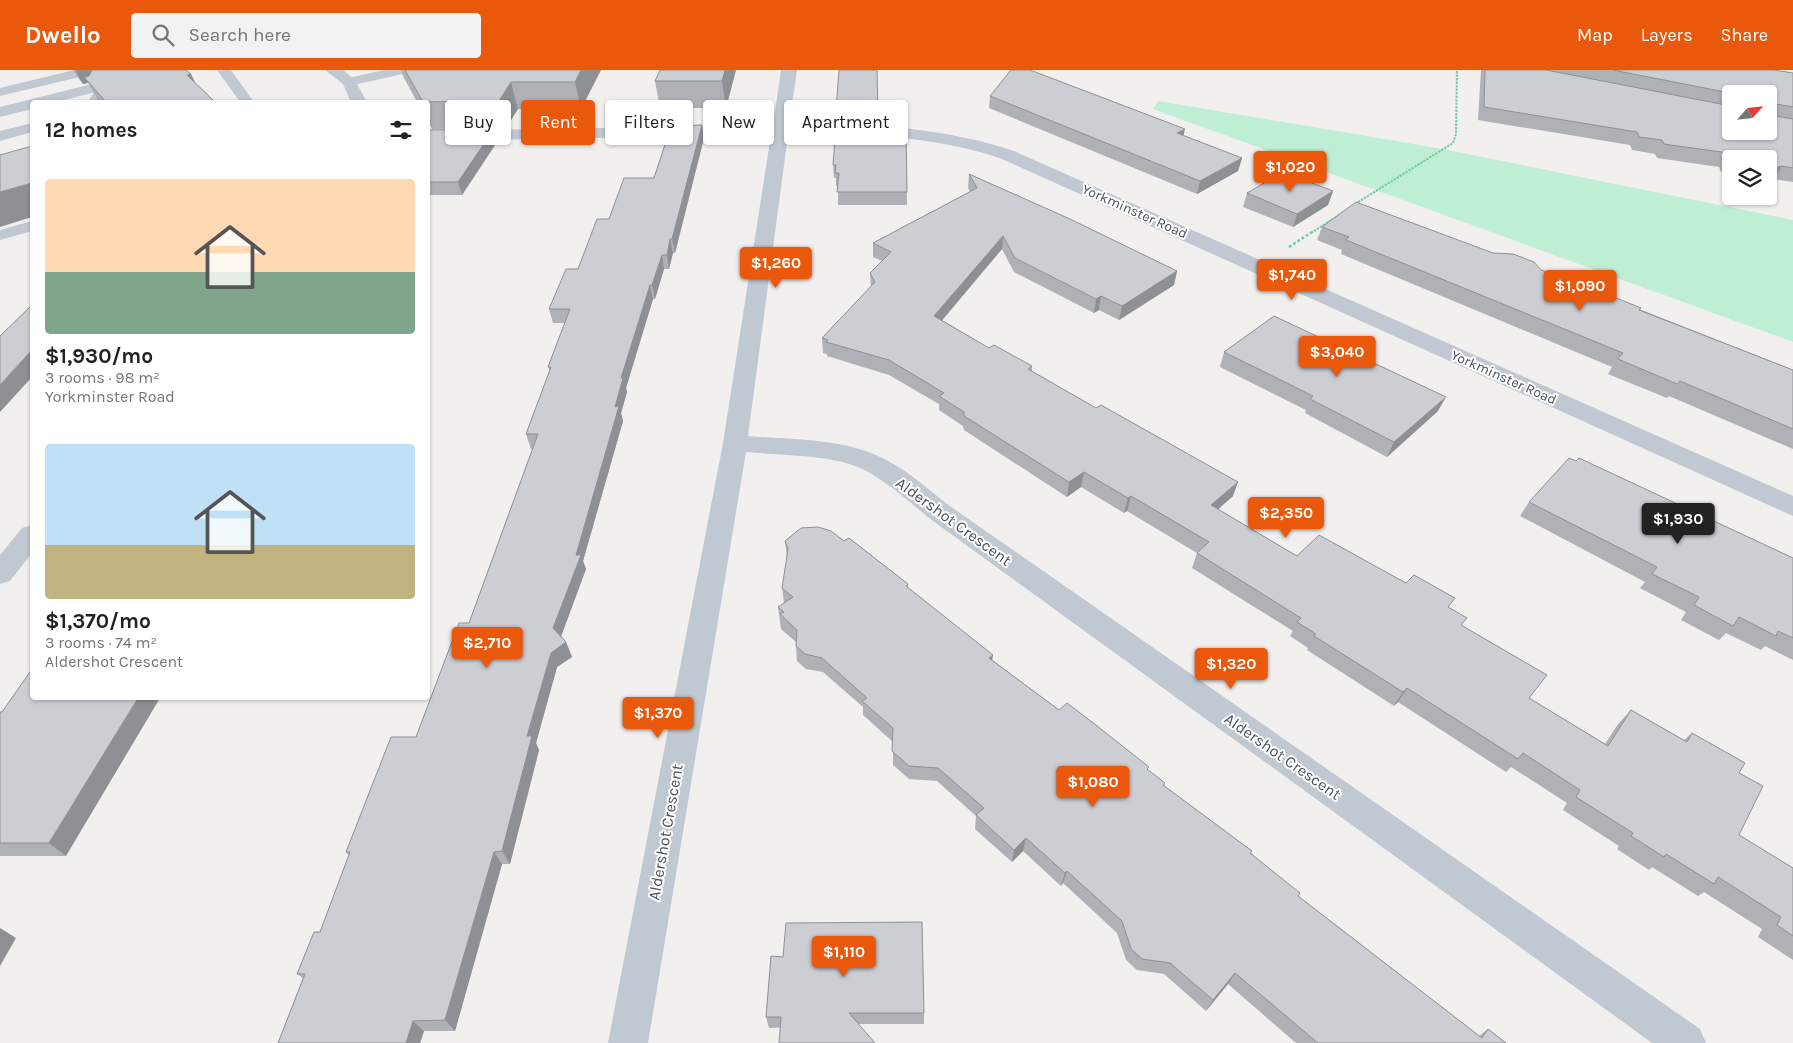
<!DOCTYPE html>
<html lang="en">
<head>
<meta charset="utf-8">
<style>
	body { margin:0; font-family:Karla,sans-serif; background:#f2f2f2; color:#202124; height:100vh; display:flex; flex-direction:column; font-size:19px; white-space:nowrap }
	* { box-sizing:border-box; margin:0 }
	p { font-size:16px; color:#757577 }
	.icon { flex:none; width:28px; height:28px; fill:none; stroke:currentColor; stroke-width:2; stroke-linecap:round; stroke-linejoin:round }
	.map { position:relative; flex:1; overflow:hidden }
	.sheet { position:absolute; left:30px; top:30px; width:400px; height:600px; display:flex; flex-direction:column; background:#fff; border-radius:5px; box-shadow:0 1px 4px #0004 }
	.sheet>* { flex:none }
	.hud { position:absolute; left:445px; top:30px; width:475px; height:45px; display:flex; gap:10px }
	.needle { width:32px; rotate:63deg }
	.fabs { position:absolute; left:1722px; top:15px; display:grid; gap:10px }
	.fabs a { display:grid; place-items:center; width:55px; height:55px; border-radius:5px; background:#fff; box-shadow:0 1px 4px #0004; font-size:25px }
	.price { position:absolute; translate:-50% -42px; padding:0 11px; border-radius:5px; background:#ea580c; color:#fff; font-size:16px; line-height:32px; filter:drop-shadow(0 1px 2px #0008) }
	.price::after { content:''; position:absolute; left:50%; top:30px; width:15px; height:11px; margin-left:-8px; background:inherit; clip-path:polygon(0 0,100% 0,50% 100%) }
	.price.current { background:#222; color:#fff }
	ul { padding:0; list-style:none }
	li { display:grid; align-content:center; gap:10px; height:265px; padding:0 15px }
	li span { display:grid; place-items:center; height:155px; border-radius:5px; color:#555 }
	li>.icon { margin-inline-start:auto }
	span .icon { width:90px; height:90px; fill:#fffc; stroke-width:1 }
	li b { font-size:21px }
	h2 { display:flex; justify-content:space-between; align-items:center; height:60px; padding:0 15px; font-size:21px }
	.pill { padding:0 18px; border-radius:5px; background:#fff; box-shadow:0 1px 4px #0004; font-size:18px; line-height:45px }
	.pill.current { background:#ea580c; color:#fff }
	header { display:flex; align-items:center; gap:30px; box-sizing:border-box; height:70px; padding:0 25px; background:#ea580c; color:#fff }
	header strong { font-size:24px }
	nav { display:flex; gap:28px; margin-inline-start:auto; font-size:18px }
	.search { width:350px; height:45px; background:#f2f2f2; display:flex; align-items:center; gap:12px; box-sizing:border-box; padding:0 18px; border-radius:5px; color:#757577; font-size:19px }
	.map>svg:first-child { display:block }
</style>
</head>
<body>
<header>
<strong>Dwello</strong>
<div class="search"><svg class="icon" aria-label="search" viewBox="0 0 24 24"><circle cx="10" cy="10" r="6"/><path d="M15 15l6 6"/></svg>Search here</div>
<nav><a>Map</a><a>Layers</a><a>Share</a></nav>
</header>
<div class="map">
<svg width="1793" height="973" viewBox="0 0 1793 973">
	<rect width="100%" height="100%" fill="#f2efef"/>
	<path fill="#beefd4" d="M1158 31 1443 79 1793 150V272L1153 39Z"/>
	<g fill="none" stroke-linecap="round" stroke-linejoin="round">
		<path stroke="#75cda8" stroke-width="2" stroke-dasharray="2.5 1" stroke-linecap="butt" d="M1355 134 1453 73 1456 64 1457 0
			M1311 163 1345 141"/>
		<path stroke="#75cda8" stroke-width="2.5" stroke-dasharray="3 2" stroke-linecap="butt" d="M1289 177 1312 162"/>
		<path fill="#c0c8d1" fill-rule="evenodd" d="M74 0H98L96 3 0 26V18Z
			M217 0H231L254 32H240Z
			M384 0H409L407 3 349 16 342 12 344 9Z
			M104 12 111 16 102 32H88L99 13Z
			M32 53V62L0 71V61Z
			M32 151V161L0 170V160Z"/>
		<path fill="#c0c8d1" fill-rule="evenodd" d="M325 0H343L354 9 367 32H351L343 14Z
			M781 0H797L789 55C865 53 942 57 1014 81L1793 426V446L1002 89C934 65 859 63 788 65L748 366C791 370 838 368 878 386 903 397 926 417 947 434L1700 959 1706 973H1652L929 448C907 430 886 410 860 398 833 385 777 385 746 382L648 973H608L723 373 771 65 428 71V61L773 55Z
			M32 455V483L10 511 0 514V485L22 458Z"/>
		<path fill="#c0c8d1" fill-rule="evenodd" d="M148 0H174L171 3 56 32H32V39L0 47V37Z"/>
	</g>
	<path fill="#afb1b6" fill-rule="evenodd" d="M73 0H186L191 4 195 13 215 32H99L88 13 83 14 79 9Z
		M401 0H601L581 39H518L506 58 432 59 428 51V32H417L403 6Z
		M736 0 726 38H660L655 11Z
		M877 0 878 54 837 53 836 40Z
		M1481 0H1774L1793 3V112L1773 109 1770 111 1769 110V89H1731V103L1721 102 1719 97 1657 88 1655 84 1632 80 1630 75 1478 50ZM1731 24H1769L1731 61Z
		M990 26 1183 66 1242 88 1238 101 1197 124 989 38Z
		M906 57 907 135H838V116H836V108H834L833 95Z
		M494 59 497 72 462 125H428V60Z
		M704 68 675 183H673L669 199H664L655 229H653L626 318 627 322 621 343 623 351 583 491 586 499 561 566 566 572 572 587 557 597 536 673 539 680 510 794H502L455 961H424L420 973H278L303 908 297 904 320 862 349 786 346 782 416 667 469 553 533 379H531L526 364 550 301 548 297 565 253H553L549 239 578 199 609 149 654 108Z
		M969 104 1177 201 1174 215 1119 250 1099 240 1094 243 1014 202 1002 179 942 250 989 278 1032 296V301L1233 426 1218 439 1297 486 1449 537 1462 556 1529 628 1605 674 1618 654 1631 640 1684 670 1692 663 1739 703V765L1793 798V890L1758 867 1762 859 1704 822 1698 826 1652 797 1649 800 1617 779 1619 776 1563 740 1567 733 1511 697 1506 702 1398 632 1394 636 1307 580 1308 578 1290 566 1293 561 1192 498 1197 483 1127 441 1124 443 1081 417 1067 427 964 360 963 356 939 340V334L889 305 827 286V284L823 283 822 268 871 217 870 203 882 191 873 187V173L970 122 968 118Z
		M1333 121 1328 135 1293 157 1243 137 1247 123Z
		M1322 157 1493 183 1541 200 1793 300V379L1669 326 1667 328 1608 304 1612 297 1341 184 1342 180 1317 170Z
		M1224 282 1438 341 1387 387 1305 343 1306 340 1220 297Z
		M1529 432 1793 488V590L1765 576 1761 580 1726 563 1719 570 1681 550 1686 542 1640 518 1645 512 1520 446Z
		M785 471H844L908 514V518L992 590 1059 640 1148 700 1165 713 1164 716 1252 781 1251 783 1298 826 1479 966 1488 959 1506 973H1296L1228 914 1206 941 1164 904 1137 900 1126 890 1117 863 1063 813 1061 816 1023 781 1012 792 975 759 976 746 937 711 909 709 893 695V672L863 645V637L823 602 806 599 797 591 796 576V572L781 559 778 537 784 533 782 518 787 487Z
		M0 642H2L66 786H0Z
		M771 886 924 943V954H858L769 958 766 947Z"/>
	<path fill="#8f9094" d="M75 0H140L84 7 88 13 83 14Z
		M581 0H601L581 39 575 12Z
		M725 0H736L726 38 722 11Z
		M191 4 204 31 187 5Z
		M511 12 518 39 506 58 499 31Z
		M702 55 704 68 675 183 672 169Z
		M494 59 497 72 462 125 458 112Z
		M1185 59 1182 72 1177 63Z
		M1242 88 1238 101 1197 124 1200 111Z
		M1782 96 1773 109 1770 111 1779 97Z
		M32 113V147L0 157V122Z
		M1333 121 1328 135 1293 157 1297 144Z
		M1003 166 1002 179 934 260V246Z
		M670 169 673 183 669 199 667 185Z
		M662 185 664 199 655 229 652 215Z
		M1177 201 1174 215 1119 250 1122 236Z
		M650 215 653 229 626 318 627 322 621 343 623 351 583 491 586 499 559 572 553 558 576 485 615 337 621 308Z
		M1101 226 1099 240 1094 243 1096 229Z
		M32 280V307L0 342V315Z
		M1446 327 1438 341 1387 387 1394 372Z
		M1084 402 1081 417 1067 427 1069 412Z
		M1238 412 1233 426 1206 450 1211 435Z
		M1131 426 1127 441 1124 443 1128 428Z
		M566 572 572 587 557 597 536 673 539 680 510 794 502 781 527 666 551 583Z
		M993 585 991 599 989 588Z
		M1407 618 1398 632 1394 636 1403 622Z
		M138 628H160L66 786 49 773Z
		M1026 768 1023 781 1012 792 1014 780Z
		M494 782 502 794 455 961 445 950Z
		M1067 801 1063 813 1061 816 1065 803Z
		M0 858 16 868 0 896Z
		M1235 903 1228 914 1206 941 1213 930Z
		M413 951 424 961 420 973H406Z"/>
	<path fill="#ccced4" stroke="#8f9094" d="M92 0H186L191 4 187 5 215 32H106L84 7 89 6Z
		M405 0H581L575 12H511L499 31 423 32Z
		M660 0H725L722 11H655Z
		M839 0H877L878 42 836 40Z
		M1011 0H1030L1185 59 1177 63 1242 88 1200 111 990 26Z
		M1485 0H1546L1731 36V61H1769V24H1735L1613 0H1774L1793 3V37L1776 34V46L1793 49V98L1782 96 1779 97 1769 96V89H1732L1729 88 1728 83 1664 74 1662 70 1639 67 1637 62 1484 37Z
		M836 54 906 57 907 122H837L839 103H835L836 95H833Z
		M702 55 672 169H670L667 185H662L652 215H650L621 308H623L615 337 619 336 576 485H581L553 558 566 572 551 583 527 666H532L502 781 494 782 445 950 413 951 406 973H278L305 904H297L314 862H320L350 782H346L391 667H416L459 553H469L538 364H526L551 297H548L570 239H549L566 199H578L597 149H609L624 108H654L671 56Z
		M494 59 458 112H428V60Z
		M32 76V113L0 122V85Z
		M1283 102 1333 121 1297 144 1247 123Z
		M969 104 1070 149 1177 201 1122 236 1101 226 1096 229 1015 188 1003 166 934 246 989 278 994 275 1032 296 1028 299 1096 338 1101 335 1238 412 1211 435 1297 486 1319 465 1406 513 1414 505 1455 528 1448 537 1467 548 1461 555 1547 605 1529 628 1608 676 1631 640 1687 672 1692 663 1745 693 1739 703 1763 716 1739 765 1793 798V866L1777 855 1781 847 1718 807 1714 814 1666 784 1664 787 1631 766 1633 763 1576 727 1580 720 1523 683 1518 689 1407 618 1403 622 1314 566 1316 564 1297 552 1301 548 1197 483 1209 472 1131 426 1128 428 1084 402 1069 412 964 346V342L939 326 944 323 889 290 826 272 828 270 822 268 875 212 870 203 891 182 873 173 977 118Z
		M1356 132 1493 183 1513 184 1534 192 1541 200 1604 223 1641 238 1639 240 1793 300V359L1680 311 1677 314 1618 289 1623 283 1346 170 1349 167 1322 157Z
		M32 235V280L0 315V266Z
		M1274 246 1446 327 1394 372 1310 329 1313 326 1224 282Z
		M1569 388 1576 391 1579 388 1793 488V568L1778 561 1776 566 1739 547 1733 556 1694 535 1699 527 1652 504 1657 497 1529 432Z
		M818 457 831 461 844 471 849 468 908 514 906 516 993 585 989 588 1059 640 1067 633 1092 652 1149 697 1147 699 1165 713 1163 715 1252 781 1250 783 1300 823 1298 826 1482 968 1488 959 1506 973H1318L1235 903 1213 930 1170 893 1142 889 1131 879 1122 851 1067 801 1065 803 1026 768 1014 780 976 745 984 738 938 698 909 696 892 681 893 658 862 631 867 628 822 588 805 584 796 576 797 560 780 544 784 542 778 537 793 527 782 518 788 479 785 471 801 458Z
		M32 599V628H138L49 773H0V642H2Z
		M922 852 924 943H849L875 973H779L781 947H766L771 886 783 887 786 853Z"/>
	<g text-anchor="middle" stroke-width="4" stroke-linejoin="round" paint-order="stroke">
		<g font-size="14" fill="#47515d" stroke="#fff">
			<text transform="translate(1135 141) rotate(24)" y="5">Yorkminster Road</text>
			<text transform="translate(1504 307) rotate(24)" y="5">Yorkminster Road</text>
		</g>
		<g font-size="16" fill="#47515d" stroke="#fff">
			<text transform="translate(954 451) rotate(36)" y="6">Aldershot Crescent</text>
			<text transform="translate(1283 686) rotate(35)" y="6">Aldershot Crescent</text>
			<text transform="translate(665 762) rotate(-80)" y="6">Aldershot Crescent</text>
		</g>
	</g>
</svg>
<div class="fabs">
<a><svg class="needle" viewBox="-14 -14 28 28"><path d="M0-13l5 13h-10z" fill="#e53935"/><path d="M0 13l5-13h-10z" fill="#757577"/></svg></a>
<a><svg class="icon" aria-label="layers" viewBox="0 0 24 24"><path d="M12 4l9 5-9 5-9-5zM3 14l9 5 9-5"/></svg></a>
</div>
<b class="price" style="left:1290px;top:123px">$1,020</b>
<b class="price" style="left:776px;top:219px">$1,260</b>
<b class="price" style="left:1292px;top:231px">$1,740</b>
<b class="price" style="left:1580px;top:242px">$1,090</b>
<b class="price" style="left:1337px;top:308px">$3,040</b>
<b class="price" style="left:1286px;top:469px">$2,350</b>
<b class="price current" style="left:1678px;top:475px">$1,930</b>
<b class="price" style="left:487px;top:599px">$2,710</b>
<b class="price" style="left:1231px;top:620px">$1,320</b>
<b class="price" style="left:658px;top:669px">$1,370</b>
<b class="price" style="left:1093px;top:738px">$1,080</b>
<b class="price" style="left:844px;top:908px">$1,110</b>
<div class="hud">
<a class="pill">Buy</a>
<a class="pill current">Rent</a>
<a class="pill">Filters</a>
<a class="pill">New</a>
<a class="pill">Apartment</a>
</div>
<section class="sheet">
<h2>12 homes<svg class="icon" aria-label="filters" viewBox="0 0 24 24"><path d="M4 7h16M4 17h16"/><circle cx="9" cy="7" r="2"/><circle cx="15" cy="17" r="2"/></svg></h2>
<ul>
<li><span style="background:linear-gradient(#ffd9b3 60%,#7fa58c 0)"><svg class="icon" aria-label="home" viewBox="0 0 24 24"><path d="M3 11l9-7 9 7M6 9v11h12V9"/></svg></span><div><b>$1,930/mo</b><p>3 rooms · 98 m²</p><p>Yorkminster Road</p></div></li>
<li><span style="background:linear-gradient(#bfe0f5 65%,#c2b280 0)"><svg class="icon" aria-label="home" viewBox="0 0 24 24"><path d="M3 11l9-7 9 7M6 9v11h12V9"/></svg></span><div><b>$1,370/mo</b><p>3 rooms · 74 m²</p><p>Aldershot Crescent</p></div></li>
</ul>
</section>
</div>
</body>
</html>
